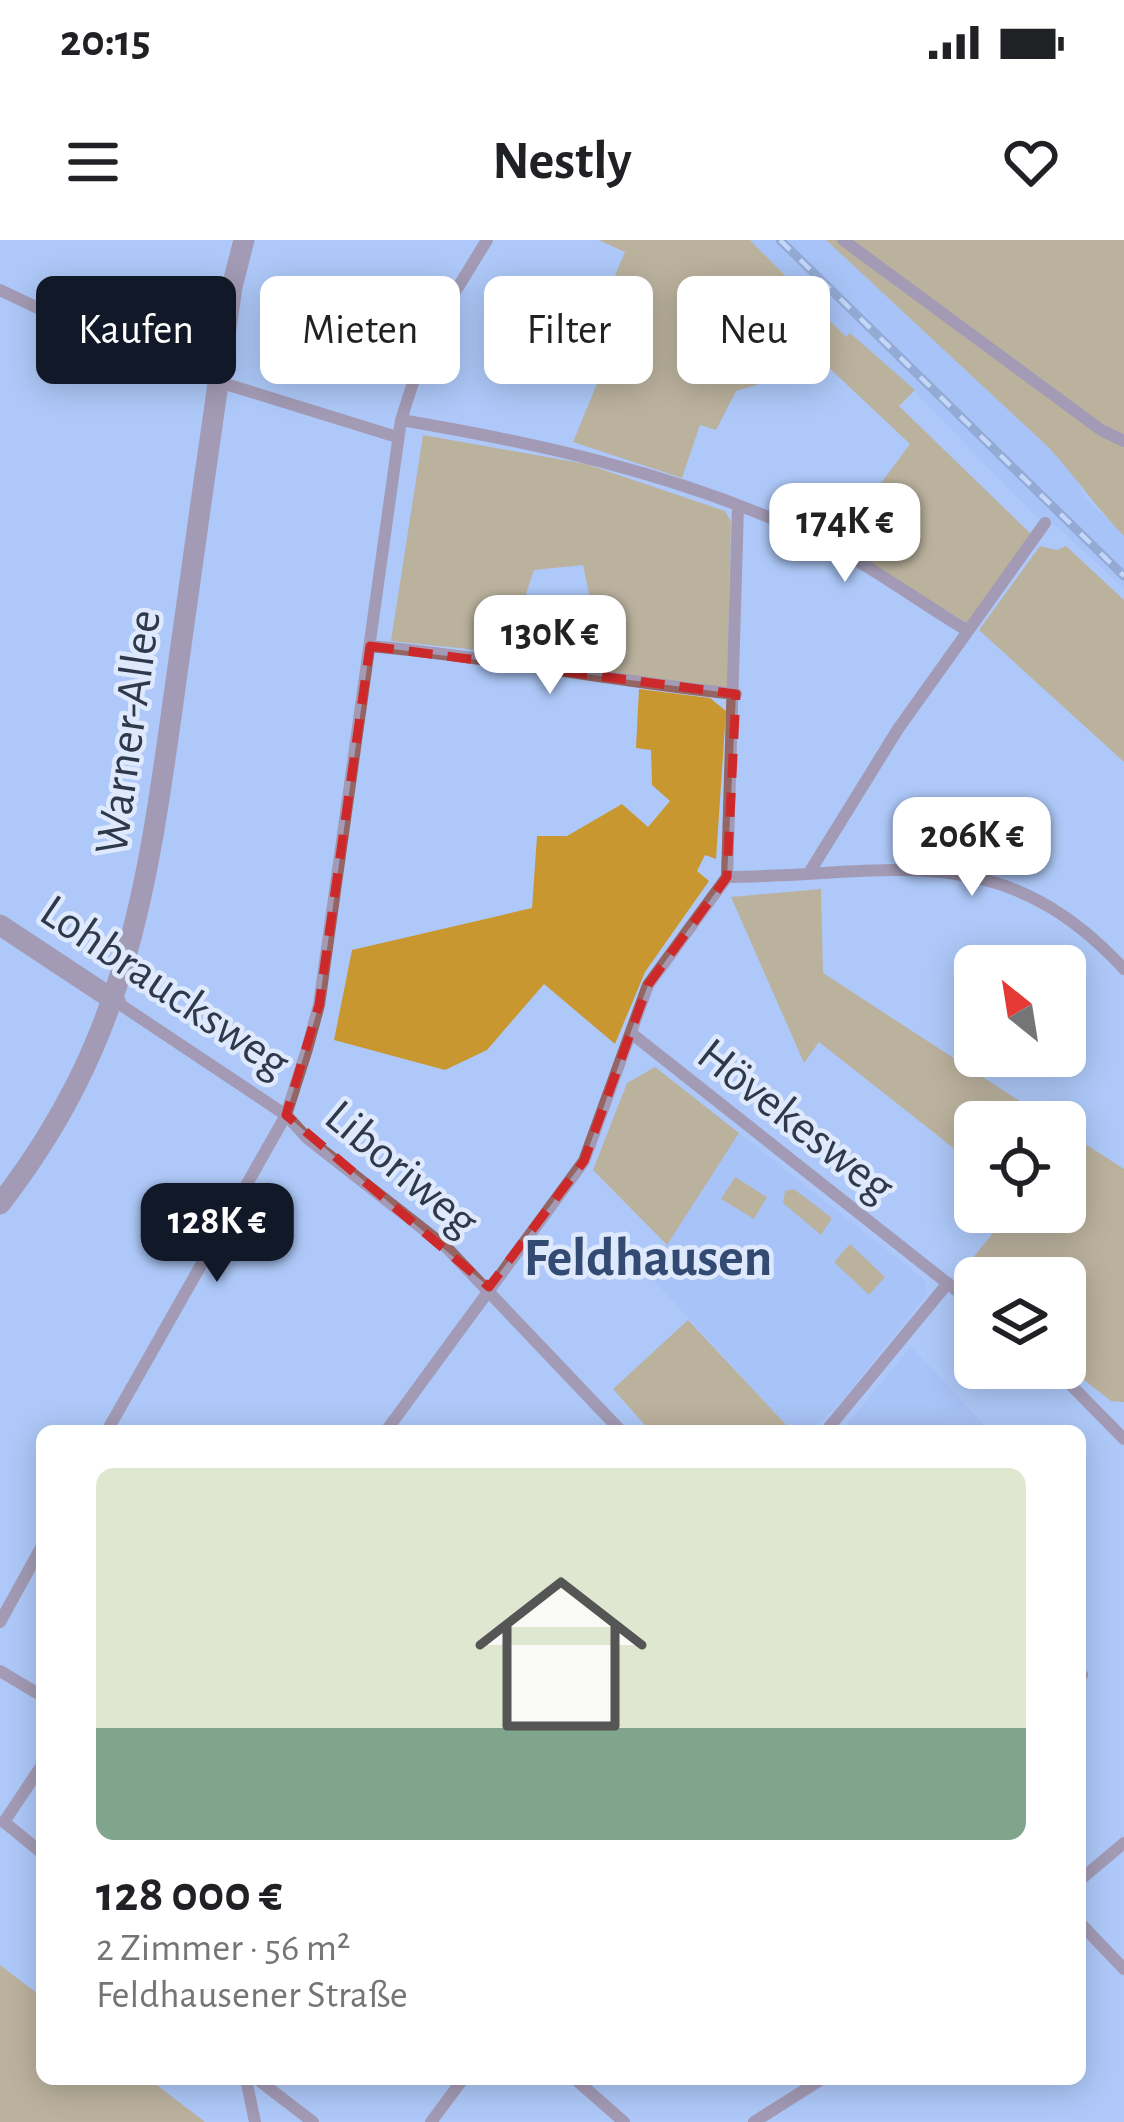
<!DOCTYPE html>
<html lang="de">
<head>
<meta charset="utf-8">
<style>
	body { margin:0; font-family:"Alegreya Sans",sans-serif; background:#f6f6f6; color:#202124; height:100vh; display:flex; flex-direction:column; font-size:45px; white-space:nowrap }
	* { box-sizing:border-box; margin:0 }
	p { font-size:39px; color:#757577 }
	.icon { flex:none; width:66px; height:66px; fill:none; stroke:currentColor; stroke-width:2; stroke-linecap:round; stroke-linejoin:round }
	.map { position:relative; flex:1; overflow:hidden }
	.panel { position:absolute; left:36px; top:1185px; width:1050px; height:660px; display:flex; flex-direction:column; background:#fff; border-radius:18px; box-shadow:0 6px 30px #0003 }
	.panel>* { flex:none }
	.banner { position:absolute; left:36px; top:36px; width:1053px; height:108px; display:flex; gap:24px }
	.needle { width:78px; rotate:330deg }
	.fabs { position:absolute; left:954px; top:705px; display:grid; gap:24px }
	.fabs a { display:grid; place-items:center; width:132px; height:132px; border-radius:18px; background:#fff; box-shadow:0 6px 30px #0003; font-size:60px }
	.price { position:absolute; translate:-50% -102px; padding:0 27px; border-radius:24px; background:#fff; color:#222; font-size:39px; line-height:78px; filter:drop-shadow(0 3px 6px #0008) }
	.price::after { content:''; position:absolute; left:50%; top:72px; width:36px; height:27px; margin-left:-18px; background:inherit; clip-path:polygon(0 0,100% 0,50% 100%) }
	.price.on { background:#111827; color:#fff }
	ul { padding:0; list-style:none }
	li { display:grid; align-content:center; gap:24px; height:636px; padding:0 60px }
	li span { display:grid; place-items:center; height:372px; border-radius:18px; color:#555 }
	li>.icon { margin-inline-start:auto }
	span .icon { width:216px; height:216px; fill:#fffc; stroke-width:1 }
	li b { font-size:51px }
	.chip { padding:0 42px; border-radius:18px; background:#fff; box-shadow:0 6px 30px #0003; font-size:42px; line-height:108px }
	.chip.on { background:#111827; color:#fff }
	.status { display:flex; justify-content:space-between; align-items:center; height:84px; padding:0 60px; background:#fff; direction:ltr }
	.status svg { height:33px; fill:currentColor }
	header { display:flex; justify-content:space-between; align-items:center; height:156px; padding:0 60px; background:#fff; font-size:54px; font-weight:700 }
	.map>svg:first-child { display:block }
</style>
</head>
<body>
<div class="status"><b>20:15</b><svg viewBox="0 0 49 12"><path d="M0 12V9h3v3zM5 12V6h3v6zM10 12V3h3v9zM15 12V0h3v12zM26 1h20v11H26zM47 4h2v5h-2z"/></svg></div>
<header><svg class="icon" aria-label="menu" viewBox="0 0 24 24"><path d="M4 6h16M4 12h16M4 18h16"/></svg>Nestly<svg class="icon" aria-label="heart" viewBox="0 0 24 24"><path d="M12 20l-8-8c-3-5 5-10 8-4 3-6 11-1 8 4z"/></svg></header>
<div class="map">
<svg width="1124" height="1882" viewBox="0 0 1124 1882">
	<rect width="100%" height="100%" fill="#aec9f9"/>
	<path fill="#9fbdf3" d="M750 0H826L1047 206 1075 235 1084 256 1124 296V349L1058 287 1037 278 914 151 850 93 846 97Z
		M739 893 925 1040 927 1054 842 1161 811 1191H792L647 1033Z
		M911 1106 990 1191H847L844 1188Z"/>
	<path fill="#c99730" d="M598 0H750L846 97 850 93 915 150 899 166 1031 294 967 383 836 304 910 204 825 124 736 151 716 190 700 185 682 238 573 202 601 134 612 136 644 49 615 35 625 12Z
		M826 0H1124V296C1095 267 1075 235 1047 206Z
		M423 195 586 224 725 271 731 282 727 450 606 435 583 325 534 330 516 384 496 412 391 401Z
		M1040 306 1057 310 1066 306 1124 360V522L979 390Z
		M639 449 710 458 726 471 716 619 705 615 697 631 709 641 645 732 615 804 544 744 487 810 445 830 334 800 352 710 532 668 537 596H567L622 564 648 587 670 561 652 545 651 510 636 508Z
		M821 649 823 733 1052 882H975V925L819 802 804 823 731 657Z
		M655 827 739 893 667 1005 593 930 627 843Z
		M1065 891 1124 929V1162L1111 1161 1065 1125V1038H975V1054L956 1039 1010 972H1065Z
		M735 937 767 957 754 979 721 959Z
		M794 949 832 978 821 995 783 963 785 951Z
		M850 1004 885 1037 869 1055 834 1022Z
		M688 1080 792 1191H650L613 1149Z
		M0 1725 42 1757V1839H149L205 1882H0Z"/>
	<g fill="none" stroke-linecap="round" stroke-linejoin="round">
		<path stroke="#956563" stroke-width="12" d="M843 0 1101 190 1124 201
			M0 50 145 119 397 197
			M401 180C538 203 672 233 801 291 859 317 913 358 968 391
			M370 406C493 417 612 441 736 454
			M809 633 898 489 1045 283
			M727 637C890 636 999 594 1124 729
			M115 761 286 875 307 898 446 1007 621 1191
			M631 793 975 1065
			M1054 1128 1124 1199
			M107 1191 286 875 307 809 319 765 401 180 428 96 487 0
			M386 1191 584 921 648 745 727 637 738 267
			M826 1191 948 1043
			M0 1382 42 1306
			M0 1431 42 1456
			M1080 1436 1082 1435
			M42 1525 4 1582 42 1613
			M1080 1640 1124 1603
			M1080 1683 1124 1729
			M246 1839 255 1882
			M257 1839 313 1882
			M575 1839 624 1882
			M431 1882 463 1839
			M754 1882 822 1839"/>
		<path stroke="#956563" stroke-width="21" d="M0 685 115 761
			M0 964C133 793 149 633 178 427 196 300 213 174 232 47L244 0"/>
		<defs>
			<path id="rail" d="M780 0 1124 336"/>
		</defs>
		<use href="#rail" stroke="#7185a7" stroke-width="9"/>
		<use href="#rail" stroke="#dee9fd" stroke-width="4.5" stroke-dasharray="14" stroke-linecap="butt"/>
	</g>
	<path d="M0 0H1124V1882H0ZM370 406 736 454 727 637 648 745 584 921 489 1047 286 875 319 765Z" fill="#aec9f9" fill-opacity=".55" fill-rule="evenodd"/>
	<path fill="none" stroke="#ce292a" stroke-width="9" stroke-dasharray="24 15" stroke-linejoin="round" d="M370 406 736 454 727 637 648 745 584 921 489 1047 286 875 319 765Z"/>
	<g text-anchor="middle" stroke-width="9" stroke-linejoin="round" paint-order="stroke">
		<g font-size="48" fill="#2e394c" stroke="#dee9fd">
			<text transform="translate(126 492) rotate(-82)" y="17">Warner-Allee</text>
			<text transform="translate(166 745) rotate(34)" y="17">Lohbraucksweg</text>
			<text transform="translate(797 879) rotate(38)" y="17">Hövekesweg</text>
			<text transform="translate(403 927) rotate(40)" y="17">Liboriweg</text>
		</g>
		<g font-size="54" font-weight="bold" fill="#334a72" stroke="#dee9fd">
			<text x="648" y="1035">Feldhausen</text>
		</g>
	</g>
</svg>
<div class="fabs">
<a><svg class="needle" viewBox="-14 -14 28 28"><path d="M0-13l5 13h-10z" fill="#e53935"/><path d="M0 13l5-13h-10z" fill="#757577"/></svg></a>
<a><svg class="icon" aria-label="locate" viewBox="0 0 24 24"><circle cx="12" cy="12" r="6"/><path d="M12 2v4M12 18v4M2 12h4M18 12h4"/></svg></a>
<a><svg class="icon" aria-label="layers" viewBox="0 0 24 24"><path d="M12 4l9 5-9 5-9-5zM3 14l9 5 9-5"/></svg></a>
</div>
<b class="price" style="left:845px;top:345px">174K €</b>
<b class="price" style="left:550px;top:457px">130K €</b>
<b class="price" style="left:972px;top:659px">206K €</b>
<b class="price on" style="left:217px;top:1045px">128K €</b>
<div class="banner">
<a class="chip on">Kaufen</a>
<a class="chip">Mieten</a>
<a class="chip">Filter</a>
<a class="chip">Neu</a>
</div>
<section class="panel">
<ul>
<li><span style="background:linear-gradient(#dfe7d0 70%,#7fa58c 0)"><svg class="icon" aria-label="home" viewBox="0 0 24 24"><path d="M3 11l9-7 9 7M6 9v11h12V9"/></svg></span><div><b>128 000 €</b><p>2 Zimmer · 56 m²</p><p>Feldhausener Straße</p></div></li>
</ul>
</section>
</div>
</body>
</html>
